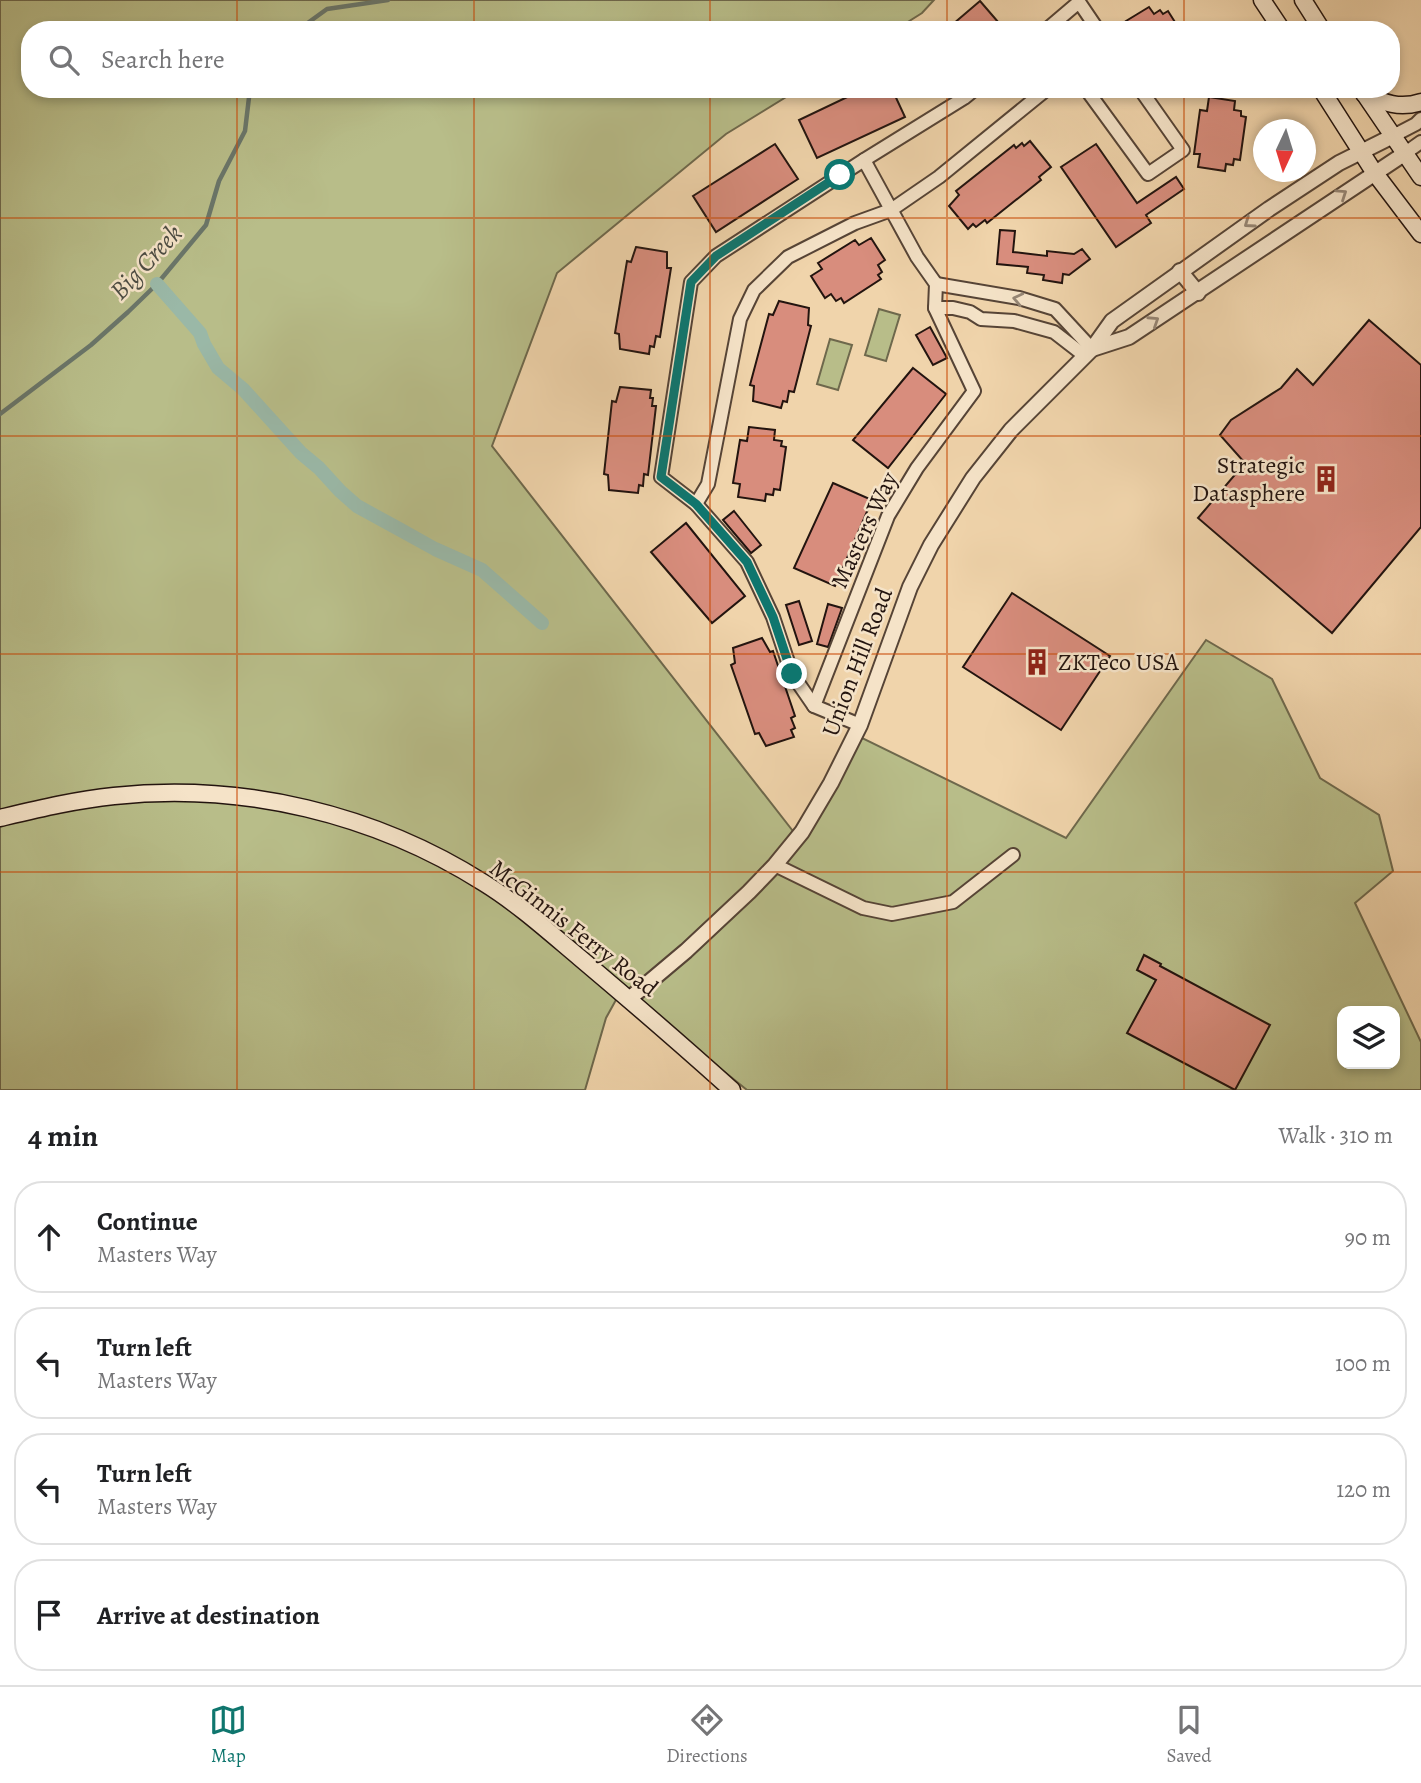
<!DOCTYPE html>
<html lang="en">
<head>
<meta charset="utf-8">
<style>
	body { margin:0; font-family:Alegreya,serif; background:#f2f2f2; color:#202124 }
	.controls { position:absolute; right:21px; bottom:21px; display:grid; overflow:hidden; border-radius:14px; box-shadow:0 4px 10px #0003 }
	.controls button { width:63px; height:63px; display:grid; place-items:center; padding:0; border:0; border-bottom:2px solid #e0e0e0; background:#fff; color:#202124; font:35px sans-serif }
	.compass { position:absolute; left:1253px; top:119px; width:63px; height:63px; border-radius:50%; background:#fff; box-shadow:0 4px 10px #0003; rotate:184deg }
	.stop { position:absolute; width:21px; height:21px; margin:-16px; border:5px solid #0f766e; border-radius:50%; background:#fff }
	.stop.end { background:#0f766e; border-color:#fff; box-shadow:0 2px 7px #0008 }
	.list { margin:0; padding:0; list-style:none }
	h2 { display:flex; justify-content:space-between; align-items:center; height:91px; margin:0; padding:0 28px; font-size:30px }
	h2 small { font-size:23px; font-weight:400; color:#757577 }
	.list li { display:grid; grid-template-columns:46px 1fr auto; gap:21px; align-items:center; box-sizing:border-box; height:112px; margin:0 14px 14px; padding:0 14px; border:2px solid #e0e0e0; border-radius:28px }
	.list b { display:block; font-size:26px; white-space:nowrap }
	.list p { margin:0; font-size:23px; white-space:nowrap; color:#757577 }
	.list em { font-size:23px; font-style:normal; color:#757577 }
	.icon { flex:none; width:38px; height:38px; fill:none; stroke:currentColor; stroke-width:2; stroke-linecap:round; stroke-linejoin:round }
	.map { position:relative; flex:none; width:1421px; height:1090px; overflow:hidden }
	.search { position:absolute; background:#fff; box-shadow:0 4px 10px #0003; left:21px; right:21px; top:21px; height:77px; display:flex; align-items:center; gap:18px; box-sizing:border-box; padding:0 24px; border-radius:28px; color:#757577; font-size:26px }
	.sheet { height:595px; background:#fff }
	nav { display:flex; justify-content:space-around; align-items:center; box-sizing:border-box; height:98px; border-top:2px solid #e0e0e0; background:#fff; font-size:19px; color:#757577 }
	nav a { display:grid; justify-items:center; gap:4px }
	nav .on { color:#0f766e }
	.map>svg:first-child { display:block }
	.green { fill:#b8bd89; stroke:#6e684c; stroke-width:2; fill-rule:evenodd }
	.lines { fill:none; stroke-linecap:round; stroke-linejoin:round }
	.stream { stroke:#6a766a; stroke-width:4.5 }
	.canal { stroke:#9ab8a7; stroke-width:14 }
	.building { fill:#d88d7d; stroke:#23140f; stroke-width:2 }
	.minor-casing { stroke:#564436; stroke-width:16 }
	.tertiary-casing { stroke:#564436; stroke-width:18 }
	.secondary-casing { stroke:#23140f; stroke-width:19 }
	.minor { stroke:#f5e3c8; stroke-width:12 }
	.tertiary { stroke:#f5e3c8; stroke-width:14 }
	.secondary { stroke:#f5e3c8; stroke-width:16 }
	.oneway { stroke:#968675 }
	.route { stroke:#0f766e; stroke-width:9 }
	.grid { fill:none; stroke:#ca4f0c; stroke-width:2; stroke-opacity:0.55 }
	.labels { text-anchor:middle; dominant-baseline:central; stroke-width:5; stroke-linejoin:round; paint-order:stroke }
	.poi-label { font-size:24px; fill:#23140f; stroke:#f5e3c8; text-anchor:end }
	.street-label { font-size:24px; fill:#23140f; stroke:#f5e3c8 }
	.water-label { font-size:26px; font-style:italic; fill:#4d4d44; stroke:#f5e3c8 }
</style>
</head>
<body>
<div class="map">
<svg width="1421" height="1090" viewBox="0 0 1421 1090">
	<rect width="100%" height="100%" fill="#f0d4ab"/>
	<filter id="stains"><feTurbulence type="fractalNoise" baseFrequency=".00286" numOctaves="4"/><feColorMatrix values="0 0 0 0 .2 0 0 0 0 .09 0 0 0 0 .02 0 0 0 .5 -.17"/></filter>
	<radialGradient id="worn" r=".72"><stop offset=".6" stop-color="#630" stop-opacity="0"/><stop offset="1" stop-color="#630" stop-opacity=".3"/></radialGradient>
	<!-- green -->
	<g class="green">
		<path d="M 0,0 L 934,0 L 922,13 L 895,30 L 30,30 L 30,89 L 799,89 L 726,134 L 557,273 L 492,446 L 796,835 L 852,733 L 1066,838 L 1206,640 L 1272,679 L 1320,778 L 1379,815 L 1393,871 L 1355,903 L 1421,1042 L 1421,1090 L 747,1090 L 622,989 L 606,1018 L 585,1090 L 0,1090 ZM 1342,1011 L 1395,1011 L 1395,1064 L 1342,1064 Z"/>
		<polygon points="879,309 900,315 886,361 865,355"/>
		<polygon points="830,339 852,345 838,390 817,384"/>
	</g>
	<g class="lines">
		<!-- stream -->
		<g class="stream">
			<polyline points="298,30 327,9 388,0"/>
			<polyline points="0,414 91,345 128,312 157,284 206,225 219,181 245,131 250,89"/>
		</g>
		<!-- canal -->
		<polyline class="canal" points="157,284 200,333 204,344 218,368 243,389 301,453 319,468 340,491 357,506 399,529 435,549 482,570 542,623"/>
	</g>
	<!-- building -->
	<g class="building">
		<polygon points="980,1 1005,30 946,30"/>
		<polygon points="1149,7 1154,14 1160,10 1163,14 1168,11 1180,30 1132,30 1126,21"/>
		<polygon points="864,89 892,89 905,117 817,158 799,120"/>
		<polygon points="1209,97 1235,101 1234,110 1241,111 1241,116 1246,117 1240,160 1234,159 1233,165 1226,164 1225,171 1198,167 1200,154 1194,154 1200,110 1207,111"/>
		<polygon points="1030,141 1051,167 1039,177 1041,180 987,223 985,220 976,227 973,224 968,229 949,206 959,195 956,191 1014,145 1016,148 1022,143 1024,146"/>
		<polygon points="775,144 798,179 716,232 693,196"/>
		<polygon points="1096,144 1137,203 1176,177 1184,189 1146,215 1151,223 1116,247 1061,167"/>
		<polygon points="1000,230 1015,231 1013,252 1047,256 1047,251 1074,254 1082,249 1090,259 1069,275 1063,274 1062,283 1043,280 1044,275 1027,273 1028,267 997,264"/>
		<polygon points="871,238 885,260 878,265 882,272 878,275 881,279 844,303 841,298 836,301 831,294 825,298 811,276 822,269 818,263 855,240 859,245"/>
		<polygon points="636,247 667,252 667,268 671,268 660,337 656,336 654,347 650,346 649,354 620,349 619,334 615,333 627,261 631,262"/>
		<polygon points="779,301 809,308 808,325 811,326 794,392 789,391 787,402 783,401 781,408 753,401 754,386 750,385 769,314 773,315"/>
		<polygon points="1369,320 1421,365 1421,527 1332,633 1198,518 1245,463 1220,435 1231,420 1281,388 1297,369 1313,385"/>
		<polygon points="930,327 947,358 933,365 916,335"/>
		<polygon points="913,368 946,394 888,468 853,440"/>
		<polygon points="620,387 651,390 650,398 653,398 652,406 656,406 648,475 644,474 643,486 639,485 638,493 609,490 608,475 604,474 612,401 616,402"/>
		<polygon points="749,427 775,430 774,440 782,441 781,446 786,447 780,490 774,489 773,495 766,494 765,501 738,497 740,484 733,483 740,440 747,441"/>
		<polygon points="833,483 872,500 835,586 794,568"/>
		<polygon points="734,511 761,545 751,553 723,520"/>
		<polygon points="686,523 745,596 712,623 651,552"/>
		<polygon points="1012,593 1110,656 1061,730 963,667"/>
		<polygon points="799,601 812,641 799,645 786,605"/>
		<polygon points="828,604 842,608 828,647 817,644"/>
		<polygon points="762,638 770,652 773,651 795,716 791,718 795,728 791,730 794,737 766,746 759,733 755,734 731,665 735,663 733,648"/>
		<polygon points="1144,955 1161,964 1160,966 1270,1025 1235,1090 1127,1033 1156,980 1137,970"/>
	</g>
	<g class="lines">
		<defs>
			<g id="minor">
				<polyline points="1046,30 1079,2 1098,30"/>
				<polyline points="1086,89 1148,174 1183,150 1140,89"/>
				<polyline points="1391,137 1416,124 1421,119"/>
				<polyline points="1404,154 1421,142"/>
				<polyline points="936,284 1019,298 1055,309 1092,349"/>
				<polyline points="935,308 953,308 970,312 981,319 1014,321 1054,332 1085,356"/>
				<polyline points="696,504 708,484 740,319 754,290 788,257 855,223 891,210 939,177 1047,89"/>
				<polyline points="814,706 888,516 917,468 974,391 935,308 936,284 917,257 864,160"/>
				<polyline points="860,725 814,706 792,674 773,617 747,562 696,504 661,477 691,282 716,256 864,160 964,98 975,89"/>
				<polyline points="775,865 863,908 892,914 953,902 1013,855"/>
			</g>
			<g id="tertiary">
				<polyline points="1180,271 1198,293"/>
				<polyline points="1092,349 1129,337 1404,154"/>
				<polyline points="629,999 686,951 749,892 775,865 802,832 831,783 860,725 910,587 931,545 973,478 1011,430 1092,349 1112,321 1269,209 1339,163 1391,137"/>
			</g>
			<g id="secondary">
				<polyline points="1262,0 1282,30"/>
				<polyline points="1303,0 1322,30"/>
				<polyline points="1321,89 1374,172 1421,234"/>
				<polyline points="1361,89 1421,177"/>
				<path d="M 1364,94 C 1384,103 1400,109 1421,102"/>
				<path d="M 0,818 C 38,809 75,800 114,796 C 243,782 375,814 484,883 C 518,904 549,932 580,958 C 631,1001 682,1045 732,1090"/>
			</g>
		</defs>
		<!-- minor casing -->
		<use href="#minor" class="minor-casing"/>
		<!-- tertiary casing -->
		<use href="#tertiary" class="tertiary-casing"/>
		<!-- secondary casing -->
		<use href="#secondary" class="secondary-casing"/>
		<!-- minor -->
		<use href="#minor" class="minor"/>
		<!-- tertiary -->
		<use href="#tertiary" class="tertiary"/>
		<!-- secondary -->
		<use href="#secondary" class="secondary"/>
	</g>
	<!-- one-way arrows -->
	<defs><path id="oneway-chevron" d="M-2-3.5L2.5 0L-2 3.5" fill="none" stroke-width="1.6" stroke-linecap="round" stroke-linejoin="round" transform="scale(1.75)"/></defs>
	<g class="oneway">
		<use href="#oneway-chevron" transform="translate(1342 194) rotate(-34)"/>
		<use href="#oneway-chevron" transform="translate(1249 223) rotate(145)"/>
		<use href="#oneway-chevron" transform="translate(1018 299) rotate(-168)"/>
		<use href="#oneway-chevron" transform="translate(1154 321) rotate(-33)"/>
	</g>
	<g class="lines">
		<!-- route -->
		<polyline class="route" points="792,674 773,617 747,562 696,504 661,477 691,282 716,256 840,175"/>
	</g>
	<!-- grid -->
	<path class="grid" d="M 237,0 L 237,30M 474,0 L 474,30M 710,0 L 710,30M 947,0 L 947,30M 1184,0 L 1184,30M 237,89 L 237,1090M 474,89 L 474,1090M 710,89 L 710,1090M 947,89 L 947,1090M 1184,89 L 1184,1090M 0,218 L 1421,218M 0,436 L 1421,436M 0,654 L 1421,654M 0,872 L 1421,872"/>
	<!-- icons -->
	<defs>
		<symbol id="building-bare" viewBox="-9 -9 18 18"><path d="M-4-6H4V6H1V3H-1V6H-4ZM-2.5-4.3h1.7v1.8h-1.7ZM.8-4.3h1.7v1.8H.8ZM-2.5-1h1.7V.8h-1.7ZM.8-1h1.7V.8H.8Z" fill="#8f2418" stroke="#f5e3c8" stroke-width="2.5" paint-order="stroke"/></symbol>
	</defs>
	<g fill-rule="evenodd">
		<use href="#building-bare" x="1307" y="460" width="38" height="38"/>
		<use href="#building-bare" x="1018" y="643" width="38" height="38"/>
	</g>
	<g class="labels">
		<!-- poi labels -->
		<g class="poi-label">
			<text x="1305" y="465">Strategic<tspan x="1305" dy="28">Datasphere</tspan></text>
			<text x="1058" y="662" text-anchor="start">ZKTeco USA</text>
		</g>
		<!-- street labels -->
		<g class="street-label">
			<text transform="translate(864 530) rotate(-65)">Masters Way</text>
			<text transform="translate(857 662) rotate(-69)">Union Hill Road</text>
			<text transform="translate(574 928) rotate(38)">McGinnis Ferry Road</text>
		</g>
		<!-- water labels -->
		<g class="water-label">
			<text transform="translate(146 262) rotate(-47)">Big Creek</text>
		</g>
	</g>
	<rect width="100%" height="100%" filter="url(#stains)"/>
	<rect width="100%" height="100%" fill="url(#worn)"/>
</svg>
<div class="controls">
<button><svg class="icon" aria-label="layers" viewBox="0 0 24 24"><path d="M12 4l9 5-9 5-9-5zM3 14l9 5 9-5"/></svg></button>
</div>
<svg class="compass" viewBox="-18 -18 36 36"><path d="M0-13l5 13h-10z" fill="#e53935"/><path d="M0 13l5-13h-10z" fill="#757577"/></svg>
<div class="stop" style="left:840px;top:175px"></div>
<div class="stop end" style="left:792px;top:674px"></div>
<div class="search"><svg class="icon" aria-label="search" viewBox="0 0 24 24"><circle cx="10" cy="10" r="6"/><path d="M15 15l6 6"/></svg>Search here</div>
</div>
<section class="sheet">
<h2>4 min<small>Walk · 310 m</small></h2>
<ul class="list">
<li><svg class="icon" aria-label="ahead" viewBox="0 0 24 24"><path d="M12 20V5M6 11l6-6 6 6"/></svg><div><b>Continue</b><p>Masters Way</p></div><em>90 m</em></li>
<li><svg class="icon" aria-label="left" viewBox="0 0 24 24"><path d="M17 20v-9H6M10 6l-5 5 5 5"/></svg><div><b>Turn left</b><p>Masters Way</p></div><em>100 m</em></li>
<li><svg class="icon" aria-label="left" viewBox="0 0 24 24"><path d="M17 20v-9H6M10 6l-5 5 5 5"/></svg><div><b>Turn left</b><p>Masters Way</p></div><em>120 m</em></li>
<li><svg class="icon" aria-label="arrive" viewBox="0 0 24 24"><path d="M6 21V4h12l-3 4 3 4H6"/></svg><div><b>Arrive at destination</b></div></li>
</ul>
</section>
<nav>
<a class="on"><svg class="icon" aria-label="map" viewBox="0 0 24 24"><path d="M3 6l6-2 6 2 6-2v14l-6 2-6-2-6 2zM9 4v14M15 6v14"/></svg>Map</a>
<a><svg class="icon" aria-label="directions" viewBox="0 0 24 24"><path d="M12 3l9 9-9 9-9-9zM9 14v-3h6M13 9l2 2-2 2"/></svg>Directions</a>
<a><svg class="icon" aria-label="saved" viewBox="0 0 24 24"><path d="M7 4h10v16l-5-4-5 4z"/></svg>Saved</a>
</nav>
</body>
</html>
